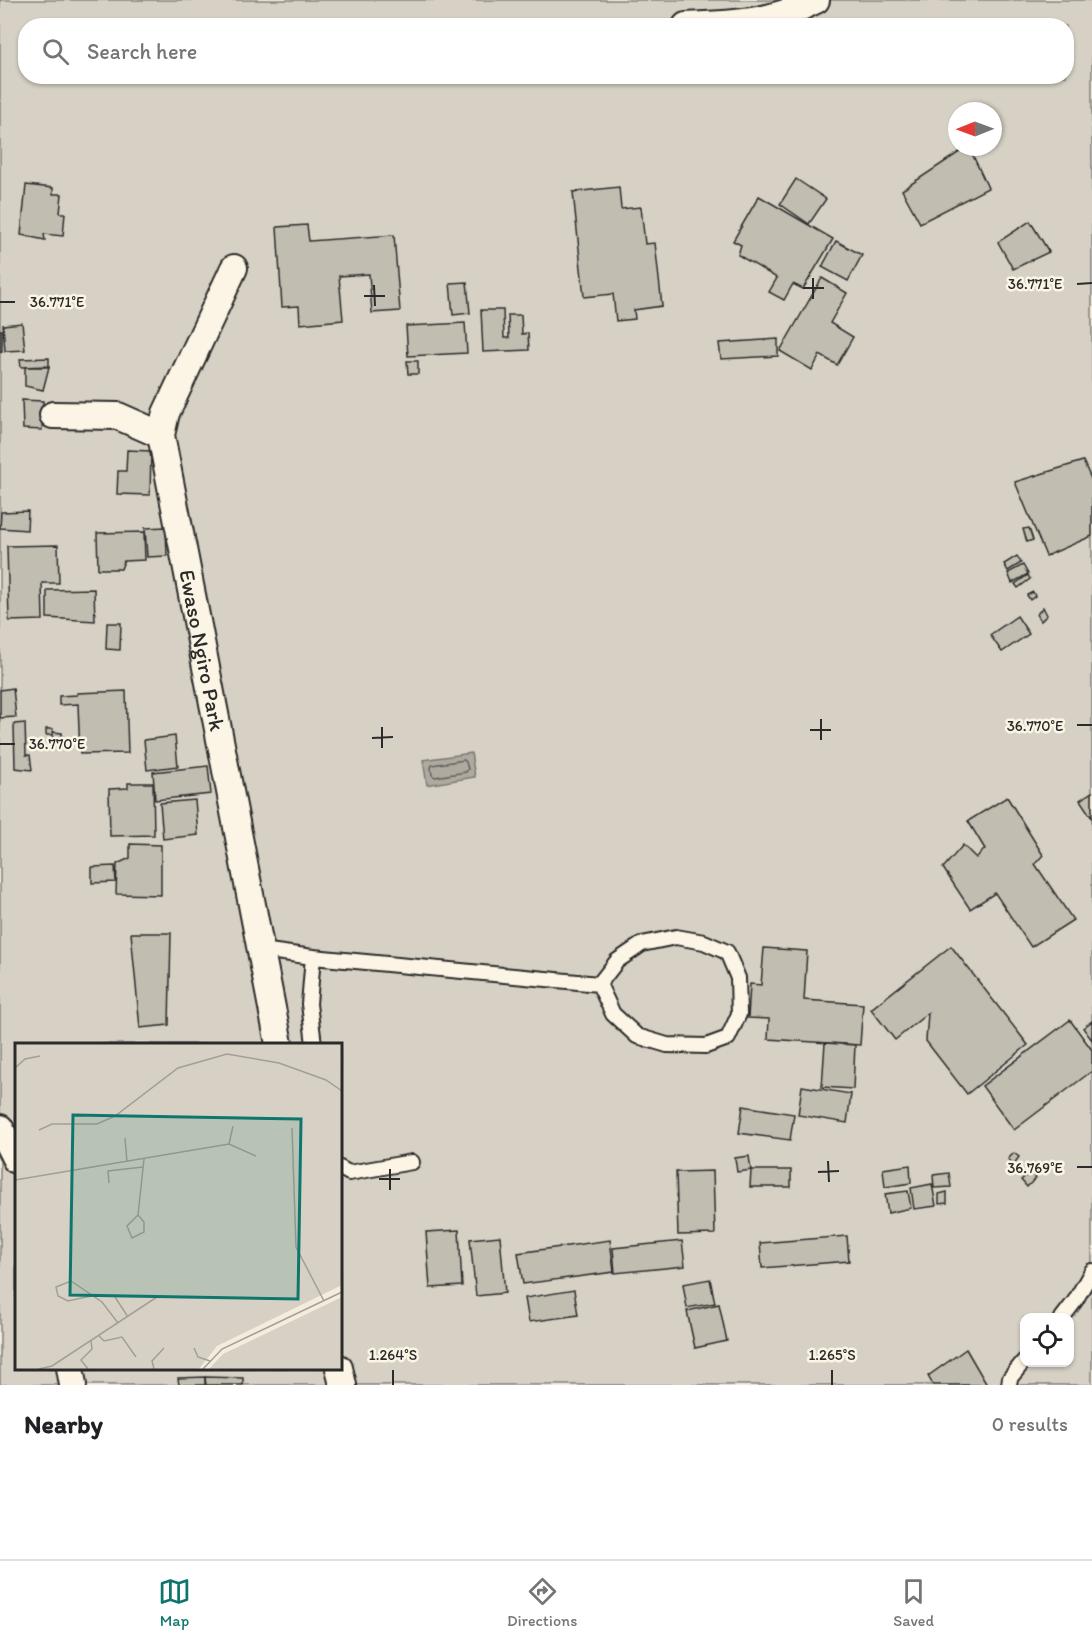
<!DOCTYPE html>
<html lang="en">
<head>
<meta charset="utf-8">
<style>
	body { margin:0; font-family:Itim,sans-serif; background:#f6f6f6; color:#202124 }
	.controls { position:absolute; right:18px; bottom:18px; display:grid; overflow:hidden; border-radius:12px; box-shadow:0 2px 4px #0004 }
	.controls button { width:54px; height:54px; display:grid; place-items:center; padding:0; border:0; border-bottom:2px solid #e0e0e0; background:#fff; color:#202124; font:30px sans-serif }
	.compass { position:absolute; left:948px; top:102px; width:54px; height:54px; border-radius:50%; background:#fff; box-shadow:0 2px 4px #0004; rotate:269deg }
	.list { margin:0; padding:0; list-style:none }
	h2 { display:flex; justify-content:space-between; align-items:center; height:78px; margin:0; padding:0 24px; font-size:26px }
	h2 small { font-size:20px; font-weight:400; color:#757577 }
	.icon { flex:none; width:33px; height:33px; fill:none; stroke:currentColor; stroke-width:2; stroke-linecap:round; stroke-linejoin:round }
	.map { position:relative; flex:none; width:1092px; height:1385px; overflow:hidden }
	.search { position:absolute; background:#fff; box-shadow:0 2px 4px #0004; left:18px; right:18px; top:18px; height:66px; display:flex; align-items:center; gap:15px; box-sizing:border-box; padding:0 21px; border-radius:24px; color:#757577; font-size:22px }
	.sheet { height:174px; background:#fff }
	nav { display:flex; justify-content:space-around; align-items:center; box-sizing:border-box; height:84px; border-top:2px solid #e0e0e0; background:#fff; font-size:16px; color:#757577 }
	nav a { display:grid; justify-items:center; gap:3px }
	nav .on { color:#0f766e }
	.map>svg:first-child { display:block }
	.green { fill:#d6d1c4; stroke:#807e78; stroke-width:1.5; fill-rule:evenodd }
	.water { fill:#afaaa0; stroke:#7a7771; stroke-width:1.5 }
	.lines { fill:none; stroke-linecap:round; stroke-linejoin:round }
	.shore { stroke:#605e5a; stroke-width:1.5 }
	.building { fill:#c2bdb1; stroke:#2b2b2b; stroke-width:1.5 }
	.service-casing { stroke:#2b2b2b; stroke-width:18 }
	.minor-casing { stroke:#2b2b2b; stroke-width:30 }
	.service { stroke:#fcf5e5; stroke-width:14 }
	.minor { stroke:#fcf5e5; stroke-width:26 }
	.ticks { fill:none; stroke:#2b2b2b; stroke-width:2 }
	.labels { text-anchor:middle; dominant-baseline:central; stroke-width:5; stroke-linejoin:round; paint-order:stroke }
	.street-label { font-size:22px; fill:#2b2b2b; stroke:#fcf5e5 }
	.inset-road { fill:none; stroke:#a49f96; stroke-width:1.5 }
	.view { fill:#0f766e; fill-opacity:0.15; stroke:#0f766e; stroke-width:3 }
	.inset-edge { fill:none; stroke:#2b2b2b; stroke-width:3 }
	.ticks-label { font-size:15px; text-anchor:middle; fill:#2b2b2b; stroke:#fcf5e5; stroke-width:5; stroke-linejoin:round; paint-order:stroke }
</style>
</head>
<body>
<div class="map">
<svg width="1092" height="1385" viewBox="0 0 1092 1385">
	<rect width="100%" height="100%" fill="#f4edde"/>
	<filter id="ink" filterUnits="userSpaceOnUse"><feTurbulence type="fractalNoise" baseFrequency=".0167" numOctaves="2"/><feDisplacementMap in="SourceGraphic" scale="12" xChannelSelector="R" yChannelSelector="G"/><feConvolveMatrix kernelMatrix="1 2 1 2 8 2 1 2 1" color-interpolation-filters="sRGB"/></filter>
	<g filter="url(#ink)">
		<!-- green -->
		<path class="green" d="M 0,0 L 1092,0 L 1092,1385 L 0,1385 ZM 26,26 L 1066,26 L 1066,76 L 26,76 ZM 957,111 L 993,111 L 993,147 L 957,147 ZM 16,1044 L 340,1044 L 340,1368 L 16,1368 ZM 1024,1318 L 1070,1318 L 1070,1362 L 1024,1362 Z"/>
		<!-- water -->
		<polygon class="water" points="471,753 475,777 427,785 423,760"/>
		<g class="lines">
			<!-- shore -->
			<polygon class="shore" points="464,760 466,762 468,769 466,772 435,777 432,775 431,768 432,765"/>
		</g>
		<!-- building -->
		<g class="building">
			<polygon points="967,147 969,147 988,188 920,223 902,190"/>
			<polygon points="796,179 826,199 809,224 780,204"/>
			<polygon points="26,185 53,188 53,194 62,194 60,213 65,213 63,236 44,234 45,240 21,235"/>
			<polygon points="619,187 621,209 641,207 645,244 655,243 662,306 634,310 635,319 616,321 613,294 584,297 573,192"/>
			<polygon points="759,196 833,239 803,289 793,284 784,300 769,292 777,278 738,255 741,245 733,241"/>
			<polygon points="1030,221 1049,252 1013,269 998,242"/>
			<polygon points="307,225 309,241 394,235 400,311 372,313 369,274 339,276 343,320 300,324 299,306 282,307 277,227"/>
			<polygon points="836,241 862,255 848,281 822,267"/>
			<polygon points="822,278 847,293 830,323 853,337 837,365 820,355 812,370 780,351"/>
			<polygon points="467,282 470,313 453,315 450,283"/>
			<polygon points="481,310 503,310 504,338 509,338 508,315 521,315 522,334 528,333 529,350 483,352"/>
			<polygon points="22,323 25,350 5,351 3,325"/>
			<polygon points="465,323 467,353 408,356 406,326"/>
			<polygon points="0,330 2,330 2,351 0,352"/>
			<polygon points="778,339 778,356 721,359 719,343"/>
			<polygon points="49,358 49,366 21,367 20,359"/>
			<polygon points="407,361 418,361 418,374 408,374"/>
			<polygon points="25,367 49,367 43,390 25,386"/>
			<polygon points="22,400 43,401 42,430 23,429"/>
			<polygon points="127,450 151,451 150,495 117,494 118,471 126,471"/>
			<polygon points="1083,461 1092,481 1092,536 1046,556 1015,482"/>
			<polygon points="28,511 27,530 0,528 1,512"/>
			<polygon points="166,527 167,556 147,557 145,528"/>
			<polygon points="1029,528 1033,540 1027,542 1023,529"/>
			<polygon points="144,532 145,560 124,561 121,569 98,569 97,533"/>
			<polygon points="58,545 59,583 42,583 43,620 9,621 7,546"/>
			<polygon points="1017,556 1021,563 1008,571 1004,564"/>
			<polygon points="1023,565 1028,574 1012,583 1008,573"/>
			<polygon points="1028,575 1030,579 1018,588 1015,584"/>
			<polygon points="94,589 95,621 47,618 47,590"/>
			<polygon points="1033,592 1035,596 1030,600 1027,595"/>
			<polygon points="1043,607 1047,615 1041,621 1037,614"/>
			<polygon points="1017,616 1029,634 1002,652 990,635"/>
			<polygon points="107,623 121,623 120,650 106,649"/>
			<polygon points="13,688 16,717 0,718 0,690"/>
			<polygon points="126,691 128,753 80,754 78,704 59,705 59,696 77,695 77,693"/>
			<polygon points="25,723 26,755 30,755 32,770 15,768 14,724"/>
			<polygon points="46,729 53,729 52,735 46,735"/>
			<polygon points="53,732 62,733 61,743 53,742"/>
			<polygon points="175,736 178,766 147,770 144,740"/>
			<polygon points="208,766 211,794 155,800 153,772"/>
			<polygon points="128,783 153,783 154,835 110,836 109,789 128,788"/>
			<polygon points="1092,792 1092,818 1080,800"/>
			<polygon points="1007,797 1043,855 1035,864 1073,920 1031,947 995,893 970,909 943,868 963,845 976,858 985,849 968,821"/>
			<polygon points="195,800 198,835 163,839 160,803"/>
			<polygon points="130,844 161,845 161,895 116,894 117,864 130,858"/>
			<polygon points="115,866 116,882 92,883 92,867"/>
			<polygon points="131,933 171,933 169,1025 140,1028"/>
			<polygon points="951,946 1028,1045 967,1094 926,1041 928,1013 895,1040 871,1009"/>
			<polygon points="764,948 807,951 804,1000 863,1004 860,1045 768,1039 769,1019 748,1018 750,984 761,985"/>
			<polygon points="1070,1020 1092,1050 1092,1071 1014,1130 982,1086"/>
			<polygon points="1092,1021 1092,1040 1083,1028"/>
			<polygon points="825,1043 855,1045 853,1089 822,1087"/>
			<polygon points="802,1086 851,1094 847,1123 798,1115"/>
			<polygon points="743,1106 794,1114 790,1140 739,1133"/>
			<polygon points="1014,1153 1019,1157 1014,1164 1008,1159"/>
			<polygon points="749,1156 751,1170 737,1172 735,1158"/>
			<polygon points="910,1165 911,1183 885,1187 883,1169"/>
			<polygon points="751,1170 791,1170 791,1187 750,1187"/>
			<polygon points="713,1171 715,1234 678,1235 676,1172"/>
			<polygon points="1031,1171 1036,1178 1027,1187 1021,1180"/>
			<polygon points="949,1173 951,1187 934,1188 933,1175"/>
			<polygon points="932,1184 936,1206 914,1209 911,1188"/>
			<polygon points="908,1191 911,1208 888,1213 885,1194"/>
			<polygon points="947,1192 947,1203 939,1204 939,1194"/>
			<polygon points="459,1230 462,1286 430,1288 426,1232"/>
			<polygon points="500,1236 505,1293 476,1296 470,1239"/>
			<polygon points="847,1236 849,1261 762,1268 760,1243"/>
			<polygon points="610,1240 614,1272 523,1284 518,1253"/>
			<polygon points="682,1241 685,1266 615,1273 613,1248"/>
			<polygon points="710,1279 715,1303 687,1308 683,1284"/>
			<polygon points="574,1290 578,1315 529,1322 525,1298"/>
			<polygon points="719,1304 727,1341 695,1348 687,1311"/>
			<polygon points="966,1349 987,1385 933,1385 928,1376"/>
			<polygon points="205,1377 205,1385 179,1385 178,1378"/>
			<polygon points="205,1377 243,1378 243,1385 206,1385"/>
		</g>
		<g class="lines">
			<defs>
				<g id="service">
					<polyline points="261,950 313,957 599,984 613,1014 637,1036 667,1045 706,1046 728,1038 739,1014 738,978 727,952 704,942 676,937 642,944 617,961 599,984"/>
					<polyline points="313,957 309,1004 314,1044"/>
					<polyline points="340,1168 349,1173 412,1162"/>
					<polyline points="1062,1318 1075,1301 1092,1271"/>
					<polyline points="1009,1385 1010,1378 1024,1361"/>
				</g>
				<g id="minor">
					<path d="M 686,26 C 734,24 772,23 816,0"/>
					<path id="s1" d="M 234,268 L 166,413 L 161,435 L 279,1044"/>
					<polyline points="53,415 118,416 161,435"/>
					<polyline points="0,1128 16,1160"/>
					<polyline points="70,1368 73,1385"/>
					<polyline points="339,1368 343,1385"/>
				</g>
			</defs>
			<!-- service casing -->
			<use href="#service" class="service-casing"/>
			<!-- minor casing -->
			<use href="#minor" class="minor-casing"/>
			<!-- service -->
			<use href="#service" class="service"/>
			<!-- minor -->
			<use href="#minor" class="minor"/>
		</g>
	</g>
	<!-- ticks -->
	<path class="ticks" d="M 813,278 L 813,299M 1077,284 L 1092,283M 374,285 L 375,306M 803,288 L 824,288M 364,296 L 385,296M 0,302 L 15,302M 821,719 L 821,740M 1077,725 L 1092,725M 382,727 L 382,748M 810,730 L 831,730M 372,738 L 393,737M 0,744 L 15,744M 828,1161 L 829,1182M 1077,1167 L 1092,1167M 390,1169 L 390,1190M 818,1172 L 839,1171M 379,1179 L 400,1179M 393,1370 L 393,1385M 832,1370 L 832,1385"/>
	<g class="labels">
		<!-- street labels -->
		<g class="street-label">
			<text stroke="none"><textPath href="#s1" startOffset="402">Ewaso Ngiro Park</textPath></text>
		</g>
	</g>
	<!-- overview -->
	<g transform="translate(15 1043)">
		<rect width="327" height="327" fill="#f4edde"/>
		<path d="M 0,1 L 327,1 L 327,242 L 202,303 L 184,326 L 0,326 ZM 327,254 L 327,326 L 194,326 L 208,311 Z" fill="#d6d1c4"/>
		<path class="inset-road" d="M 0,25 L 10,16 L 25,13M 277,85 L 281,204 L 309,258M 24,87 L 37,81 L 82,81 L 100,73 L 163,25 L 212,11 L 264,20 L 311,37 L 327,48M 110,95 L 112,119M 214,101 L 218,83M 0,137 L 214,101 L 241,113M 94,140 L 93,128 L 128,124M 123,172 L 129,179 L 129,189 L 117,195 L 112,183 L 123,172 L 129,116M 76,253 L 53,258 L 43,253 L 41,244 L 56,238 L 87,259 L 103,280M 100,254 L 113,274M 84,293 L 89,298 L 107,294 L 121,314M 179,305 L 183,314 L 195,318M 24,326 L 37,323 L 142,254M 73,326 L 66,317 L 77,306 L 76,298M 139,326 L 137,318 L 149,305M 188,326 L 207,306 L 327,249"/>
		<path class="view" d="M 58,72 L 286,76 L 283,256 L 55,252 Z"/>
		<rect width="327" height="327" class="inset-edge"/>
	</g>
	<g class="ticks-label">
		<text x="1035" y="289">36.771°E</text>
		<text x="57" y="307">36.771°E</text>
		<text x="1035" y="731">36.770°E</text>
		<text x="57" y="749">36.770°E</text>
		<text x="1035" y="1173">36.769°E</text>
		<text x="393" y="1360">1.264°S</text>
		<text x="832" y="1360">1.265°S</text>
	</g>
</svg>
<div class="controls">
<button><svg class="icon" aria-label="locate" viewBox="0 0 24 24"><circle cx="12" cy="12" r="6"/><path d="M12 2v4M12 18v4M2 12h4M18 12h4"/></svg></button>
</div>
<svg class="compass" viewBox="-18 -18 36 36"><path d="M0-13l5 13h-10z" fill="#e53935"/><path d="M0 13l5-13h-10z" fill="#757577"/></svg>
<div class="search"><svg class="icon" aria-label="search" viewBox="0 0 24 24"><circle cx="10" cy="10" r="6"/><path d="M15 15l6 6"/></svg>Search here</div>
</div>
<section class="sheet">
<h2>Nearby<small>0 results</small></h2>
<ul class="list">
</ul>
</section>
<nav>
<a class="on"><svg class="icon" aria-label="map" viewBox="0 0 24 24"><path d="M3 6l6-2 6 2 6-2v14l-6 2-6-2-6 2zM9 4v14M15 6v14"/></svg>Map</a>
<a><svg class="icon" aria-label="directions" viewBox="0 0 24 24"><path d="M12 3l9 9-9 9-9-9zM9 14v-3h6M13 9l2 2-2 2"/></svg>Directions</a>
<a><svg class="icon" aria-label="saved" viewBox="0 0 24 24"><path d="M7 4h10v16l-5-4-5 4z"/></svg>Saved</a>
</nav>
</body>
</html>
